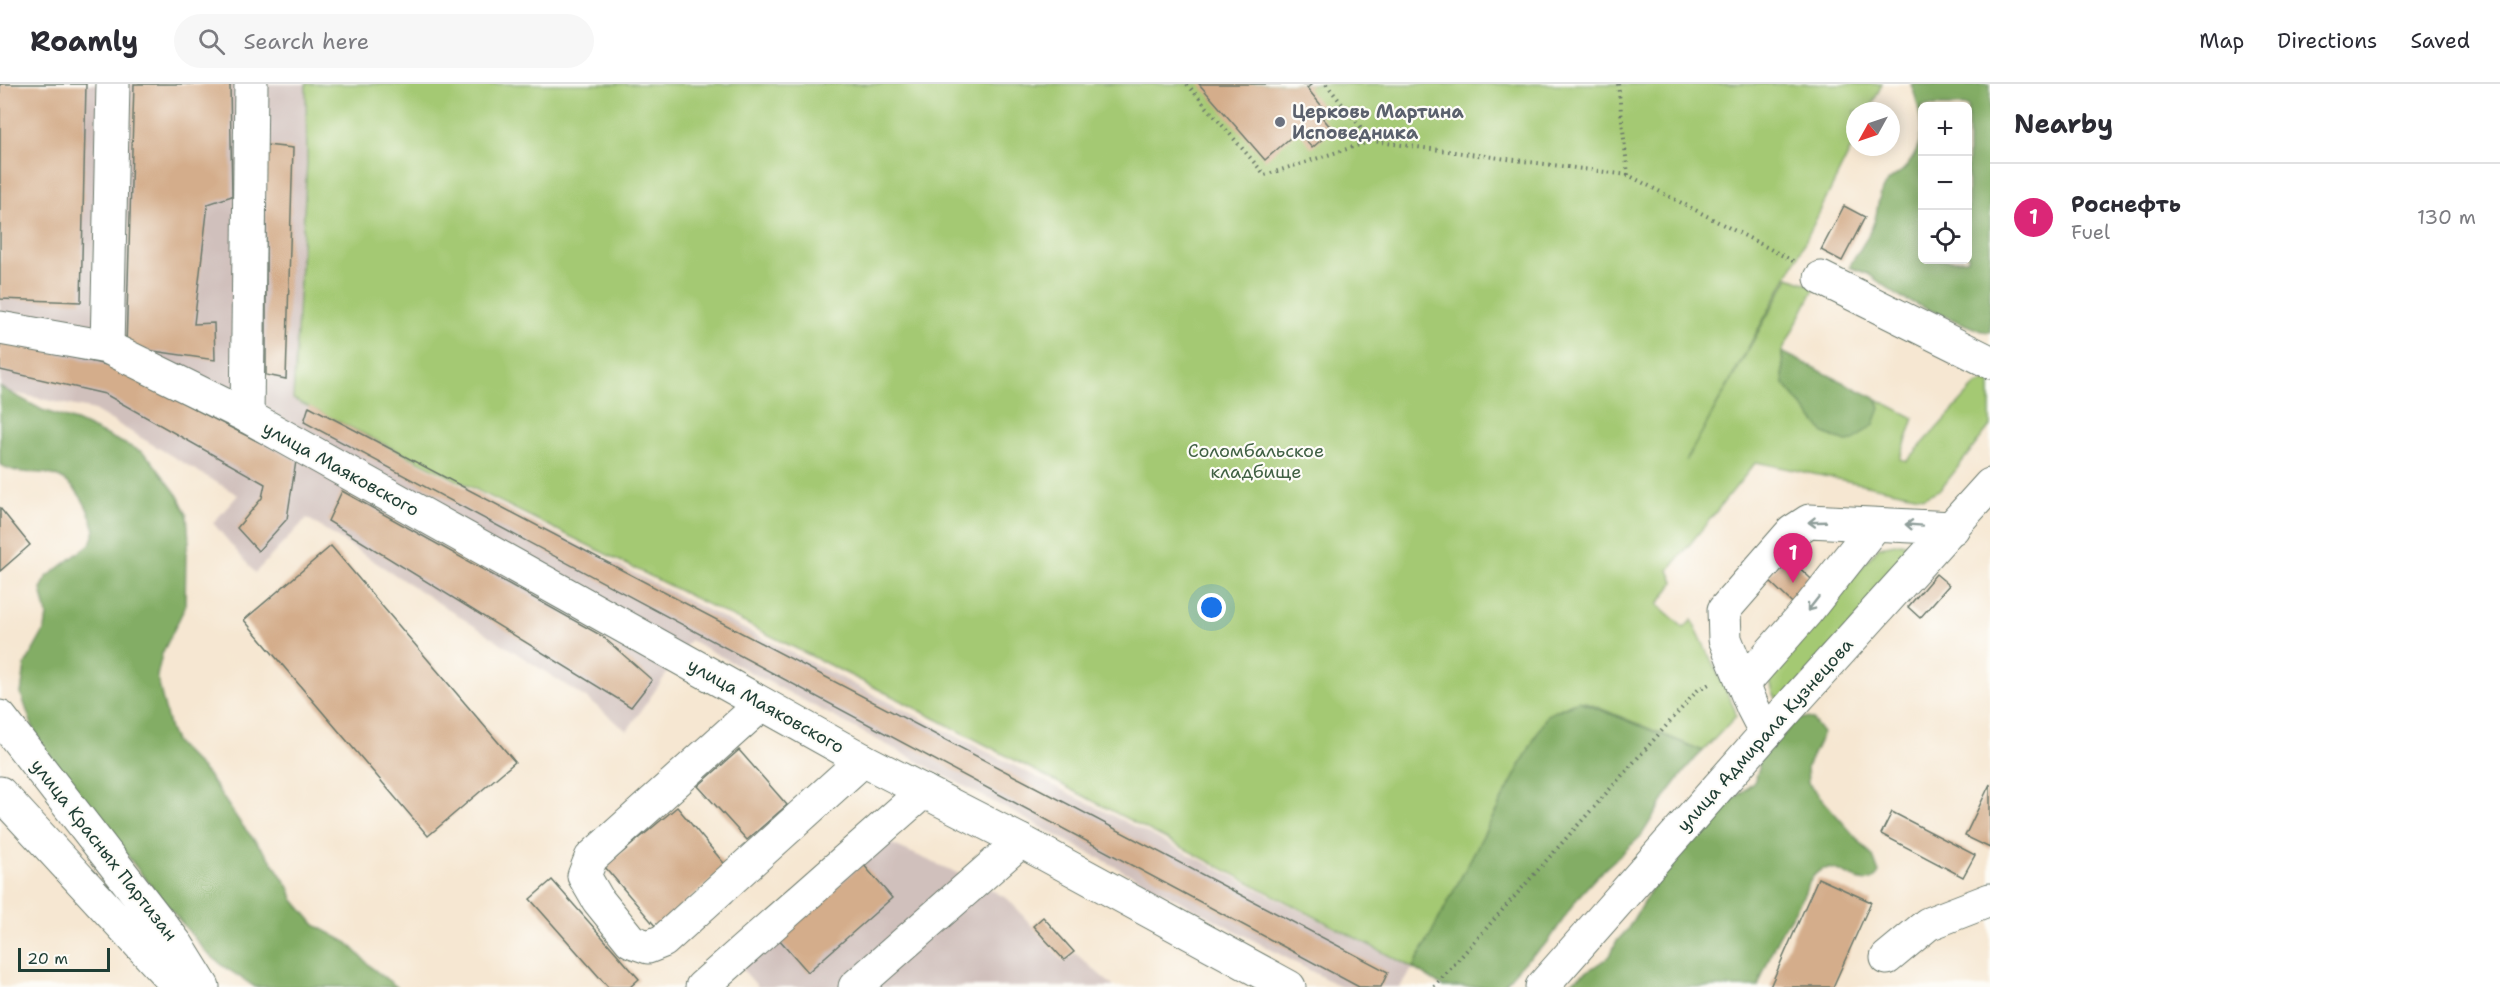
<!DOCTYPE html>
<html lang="en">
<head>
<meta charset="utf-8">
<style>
	body { margin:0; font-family:"Shantell Sans",sans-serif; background:#f7f7f7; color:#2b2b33 }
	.controls { position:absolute; right:18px; top:18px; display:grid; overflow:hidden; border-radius:9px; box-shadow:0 3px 15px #0003 }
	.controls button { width:54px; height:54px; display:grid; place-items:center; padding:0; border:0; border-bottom:2px solid #e1e1e2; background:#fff; color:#2b2b33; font:30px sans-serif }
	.compass { position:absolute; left:1846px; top:18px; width:54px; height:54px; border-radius:50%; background:#fff; box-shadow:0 3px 15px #0003; rotate:230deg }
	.scale { position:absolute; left:18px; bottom:15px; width:92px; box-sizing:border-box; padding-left:6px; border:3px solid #1f3d34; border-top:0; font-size:16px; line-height:21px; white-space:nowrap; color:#1f3d34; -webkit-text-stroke:4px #fdfcf7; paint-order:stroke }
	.you { position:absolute; left:1212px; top:524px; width:21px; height:21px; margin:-15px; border:4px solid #fff; border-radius:50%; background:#1a73e8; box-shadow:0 0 0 9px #1a73e833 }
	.badge { display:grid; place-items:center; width:39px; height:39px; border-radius:50%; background:#db2777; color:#fff; font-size:20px; font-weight:700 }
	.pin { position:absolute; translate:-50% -50px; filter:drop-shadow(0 2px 3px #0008) }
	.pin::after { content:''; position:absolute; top:32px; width:21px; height:18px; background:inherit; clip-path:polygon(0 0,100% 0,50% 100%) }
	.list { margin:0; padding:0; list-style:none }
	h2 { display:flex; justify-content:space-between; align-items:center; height:78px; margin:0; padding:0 24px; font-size:26px }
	h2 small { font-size:20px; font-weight:400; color:#7c7c81 }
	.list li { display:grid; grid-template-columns:39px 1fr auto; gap:18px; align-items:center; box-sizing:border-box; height:108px; padding:0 24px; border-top:2px solid #e1e1e2 }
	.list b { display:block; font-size:22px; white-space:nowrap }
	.list p { margin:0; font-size:20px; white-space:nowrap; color:#7c7c81 }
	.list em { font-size:20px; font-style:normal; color:#7c7c81 }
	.icon { flex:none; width:33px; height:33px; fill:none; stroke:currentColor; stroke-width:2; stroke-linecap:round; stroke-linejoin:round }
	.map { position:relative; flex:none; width:1990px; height:903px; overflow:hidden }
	header { display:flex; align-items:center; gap:36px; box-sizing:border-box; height:84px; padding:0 30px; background:#fff; border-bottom:2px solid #e1e1e2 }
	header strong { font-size:28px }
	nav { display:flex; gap:33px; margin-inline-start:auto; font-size:21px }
	.search { width:420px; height:54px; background:#f7f7f7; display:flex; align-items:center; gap:15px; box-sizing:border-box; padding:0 21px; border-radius:33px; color:#7c7c81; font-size:22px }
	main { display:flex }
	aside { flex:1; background:#fff }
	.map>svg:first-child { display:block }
	.industrial { fill:#d0c0bc }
	.green { fill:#a4c973; stroke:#628354; stroke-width:1.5 }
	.forest { fill:#83ad65; stroke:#51754c; stroke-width:1.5; fill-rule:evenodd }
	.building { fill:#d4ad8b }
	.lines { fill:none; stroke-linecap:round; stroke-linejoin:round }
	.minor-casing { stroke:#6a786b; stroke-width:35 }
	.major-casing { stroke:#6a786b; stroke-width:35 }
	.path { stroke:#6a786b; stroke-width:4; stroke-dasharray:1.5 4.5; stroke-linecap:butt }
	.minor { stroke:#fff; stroke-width:33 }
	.major { stroke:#fff; stroke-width:33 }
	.oneway { stroke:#8f9e9a }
	.worship-dot { fill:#6b7280; stroke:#fdfcf7; stroke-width:2 }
	.labels { text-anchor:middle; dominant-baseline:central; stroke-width:4.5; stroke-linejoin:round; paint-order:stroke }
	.worship-label { font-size:18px; font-weight:bold; fill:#5b616d; stroke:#fdfcf7; text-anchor:start }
	.park-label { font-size:18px; fill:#406044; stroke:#fdfcf7 }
	.street-label { font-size:18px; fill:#1f3d34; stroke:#fdfcf7 }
</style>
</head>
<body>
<header>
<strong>Roamly</strong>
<div class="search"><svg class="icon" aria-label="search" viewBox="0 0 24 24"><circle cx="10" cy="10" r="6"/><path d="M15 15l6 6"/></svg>Search here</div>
<nav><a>Map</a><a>Directions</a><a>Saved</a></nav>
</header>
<main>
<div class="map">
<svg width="1990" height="903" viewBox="0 0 1990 903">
	<rect width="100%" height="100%" fill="#fdfcf7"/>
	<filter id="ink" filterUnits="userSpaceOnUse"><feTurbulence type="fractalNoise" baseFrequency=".0167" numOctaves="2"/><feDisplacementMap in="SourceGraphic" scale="12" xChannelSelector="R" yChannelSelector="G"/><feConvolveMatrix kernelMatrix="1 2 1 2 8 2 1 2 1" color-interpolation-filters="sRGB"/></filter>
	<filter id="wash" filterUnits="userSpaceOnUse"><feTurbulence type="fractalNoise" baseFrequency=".008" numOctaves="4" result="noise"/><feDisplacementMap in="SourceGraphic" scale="24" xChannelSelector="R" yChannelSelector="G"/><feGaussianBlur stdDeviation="1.35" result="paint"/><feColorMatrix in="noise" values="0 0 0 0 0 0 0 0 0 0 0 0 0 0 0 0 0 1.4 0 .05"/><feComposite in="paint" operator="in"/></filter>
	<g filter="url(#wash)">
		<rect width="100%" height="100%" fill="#f6e7d2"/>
		<!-- industrial -->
		<g class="industrial">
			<polygon points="0,0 306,0 307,78 293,316 1413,884 1400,903 1341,903 690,556 627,647 589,616 307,434 255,489 213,439 238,411 94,326 0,306"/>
			<polygon points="883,756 975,797 1008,815 1064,878 1075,869 1114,903 758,903 737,879"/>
		</g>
		<!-- green -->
		<g class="green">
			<polygon points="306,0 1882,0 1869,27 1855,27 1855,56 1795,178 1686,377 1789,193 1815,203 1782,268 1783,293 1784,300 1824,349 1839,356 1880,324 1877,315 1914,334 1900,375 1907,377 1975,302 1990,295 1990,342 1941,405 1924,413 1756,378 1669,486 1674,498 1658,521 1684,544 1692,536 1735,626 1736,632 1703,667 1585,618 1572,619 1547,631 1413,884 894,613 293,315 307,78"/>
			<polygon points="1901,459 1921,463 1780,621 1773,609 1769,593 1879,463"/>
		</g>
		<!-- forest -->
		<g class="forest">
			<path d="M 1911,0 L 1990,0 L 1990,248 L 1981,247 L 1901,214 L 1868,190 L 1849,183 C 1858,168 1870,152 1875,135 C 1878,125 1878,113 1883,104 C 1886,97 1897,91 1903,86 C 1929,61 1922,29 1911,0 ZM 1968,22 L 1968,176 L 1922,176 L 1922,22 Z"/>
			<polygon points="1782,268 1877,315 1880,324 1874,340 1853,357 1846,358 1824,349 1784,300"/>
			<path d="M 0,303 L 42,326 L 76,337 L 142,368 L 151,376 L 178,412 L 187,431 L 189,457 L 186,469 L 185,523 L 162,570 L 157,592 L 170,646 L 176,659 L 207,690 L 241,740 L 271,776 L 290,805 L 293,815 L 315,841 L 348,859 L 372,884 L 397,903 L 255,903 L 226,884 L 206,868 L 143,792 L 50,672 L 34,647 L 21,610 L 25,581 L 45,545 L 47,531 L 41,505 L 47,493 L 90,460 L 95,446 C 87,418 73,391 41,389 C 27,388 12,389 0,380 Z"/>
			<polygon points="1579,617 1703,667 1690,680 1668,709 1641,752 1598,791 1579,812 1548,858 1523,879 1502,903 1443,903 1413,884 1547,631"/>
			<path d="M 1806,634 L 1812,635 L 1823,649 L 1807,683 L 1808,699 L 1873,773 L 1879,789 C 1866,812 1840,777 1821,786 C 1809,792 1807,806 1801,816 C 1794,829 1784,842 1777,856 C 1770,871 1764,887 1758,903 L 1564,903 L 1610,872 L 1616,858 L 1627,846 L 1656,797 L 1717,723 L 1736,713 L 1754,698 L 1759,685 L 1759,676 L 1798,635 Z"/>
		</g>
		<g id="blocks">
			<!-- building -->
			<g class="building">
				<polygon points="0,0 86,0 81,218 0,215"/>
				<polygon points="134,0 230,0 232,112 208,120 194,240 214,239 215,276 126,263"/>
				<polygon points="1199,0 1312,0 1307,4 1325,26 1320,31 1333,46 1312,64 1298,47 1265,76"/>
				<polygon points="266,61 293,64 286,295 266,291"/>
				<polygon points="1844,122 1865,133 1842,177 1821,166"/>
				<polygon points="0,257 111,282 296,377 287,435 258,467 237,444 262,414 265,400 105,310 0,286"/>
				<polygon points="309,322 1388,888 1381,903 1359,903 304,338"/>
				<polygon points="342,407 602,552 652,596 631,623 328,437"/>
				<polygon points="0,424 30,461 0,487"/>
				<polygon points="331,462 515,678 428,752 244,536"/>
				<polygon points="1787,472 1830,513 1809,535 1766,494"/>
				<polygon points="1936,490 1949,501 1920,534 1908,523"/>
				<polygon points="739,666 787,721 747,756 698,702"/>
				<polygon points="1990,700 1990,764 1965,752"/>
				<polygon points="677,723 727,783 656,843 605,783"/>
				<polygon points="1892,728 1975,771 1963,793 1881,750"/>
				<polygon points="863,780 892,814 808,888 778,854"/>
				<polygon points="1818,794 1871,818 1833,903 1770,903"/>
				<polygon points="552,796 639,895 630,903 608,903 530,815"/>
				<polygon points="1043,833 1074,868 1064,876 1033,842"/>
			</g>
		</g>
	</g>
	<g filter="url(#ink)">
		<use href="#blocks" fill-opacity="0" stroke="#6a786b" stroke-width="1.5"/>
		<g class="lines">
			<defs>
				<g id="minor">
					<polyline points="1821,194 1990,278"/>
					<polyline points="0,244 107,263 247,332 863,676 1021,757 1289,903"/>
					<polyline points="107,263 113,0"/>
					<polyline points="247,332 251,0"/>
					<polyline points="1743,600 1807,527 1875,441"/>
					<polyline points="762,620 591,774 584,792 598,816 631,857 648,863 663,857 863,676"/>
					<polyline points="0,633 177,861 203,903"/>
					<polyline points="1766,649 1753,624 1725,555 1724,526 1792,448 1809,437 1953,444"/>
					<polyline points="0,709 179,903"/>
					<polyline points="1887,874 1928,840 1990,816"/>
					<polyline points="702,903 924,707"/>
					<polyline points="855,903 1021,757"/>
				</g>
				<polyline id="major" points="1542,903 1766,649 1990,401"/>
			</defs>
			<!-- minor casing -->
			<use href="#minor" class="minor-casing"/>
			<!-- major casing -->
			<use href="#major" class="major-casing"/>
			<!-- path -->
			<g class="path">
				<polyline points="1187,0 1265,91 1372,57"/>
				<polyline points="1326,0 1372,57 1628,91 1795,178"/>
				<polyline points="1618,0 1628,91"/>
				<polyline points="1434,903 1698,606 1709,600"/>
			</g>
			<!-- minor -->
			<use href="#minor" class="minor"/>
			<!-- major -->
			<use href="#major" class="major"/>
		</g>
		<!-- one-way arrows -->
		<defs><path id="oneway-shaft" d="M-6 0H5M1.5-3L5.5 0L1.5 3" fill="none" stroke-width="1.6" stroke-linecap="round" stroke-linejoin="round" transform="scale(1.5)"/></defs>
		<g class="oneway">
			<use href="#oneway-shaft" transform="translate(1817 438) rotate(178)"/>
			<use href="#oneway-shaft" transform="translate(1914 441) rotate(-176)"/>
			<use href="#oneway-shaft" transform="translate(1813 520) rotate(128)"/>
		</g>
	</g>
	<!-- markers -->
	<circle class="worship-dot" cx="1280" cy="38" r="6"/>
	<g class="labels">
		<!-- worship labels -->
		<g class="worship-label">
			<text x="1292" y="28">Церковь Мартина<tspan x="1292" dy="21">Исповедника</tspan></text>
		</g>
		<!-- park labels -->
		<g class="park-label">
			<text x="1256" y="367">Соломбальское<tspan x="1256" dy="21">кладбище</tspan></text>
		</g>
		<!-- street labels -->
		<g class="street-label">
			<text transform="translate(341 385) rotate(29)">улица Маяковского</text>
			<text transform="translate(766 622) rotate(29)">улица Маяковского</text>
			<text transform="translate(1765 651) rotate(-48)">улица Адмирала Кузнецова</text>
			<text transform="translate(104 766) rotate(52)">улица Красных Партизан</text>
		</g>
	</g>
</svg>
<div class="controls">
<button>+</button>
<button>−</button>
<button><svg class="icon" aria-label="locate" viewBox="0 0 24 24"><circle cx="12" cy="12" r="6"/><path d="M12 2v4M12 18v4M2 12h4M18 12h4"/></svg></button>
</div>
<svg class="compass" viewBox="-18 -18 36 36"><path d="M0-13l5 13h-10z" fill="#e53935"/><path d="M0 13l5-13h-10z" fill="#7c7c81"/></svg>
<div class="scale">20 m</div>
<div class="you"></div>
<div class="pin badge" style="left:1793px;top:499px">1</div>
</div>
<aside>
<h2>Nearby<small></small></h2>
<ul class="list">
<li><span class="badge">1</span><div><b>Роснефть</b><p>Fuel</p></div><em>130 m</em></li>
</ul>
</aside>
</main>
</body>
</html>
